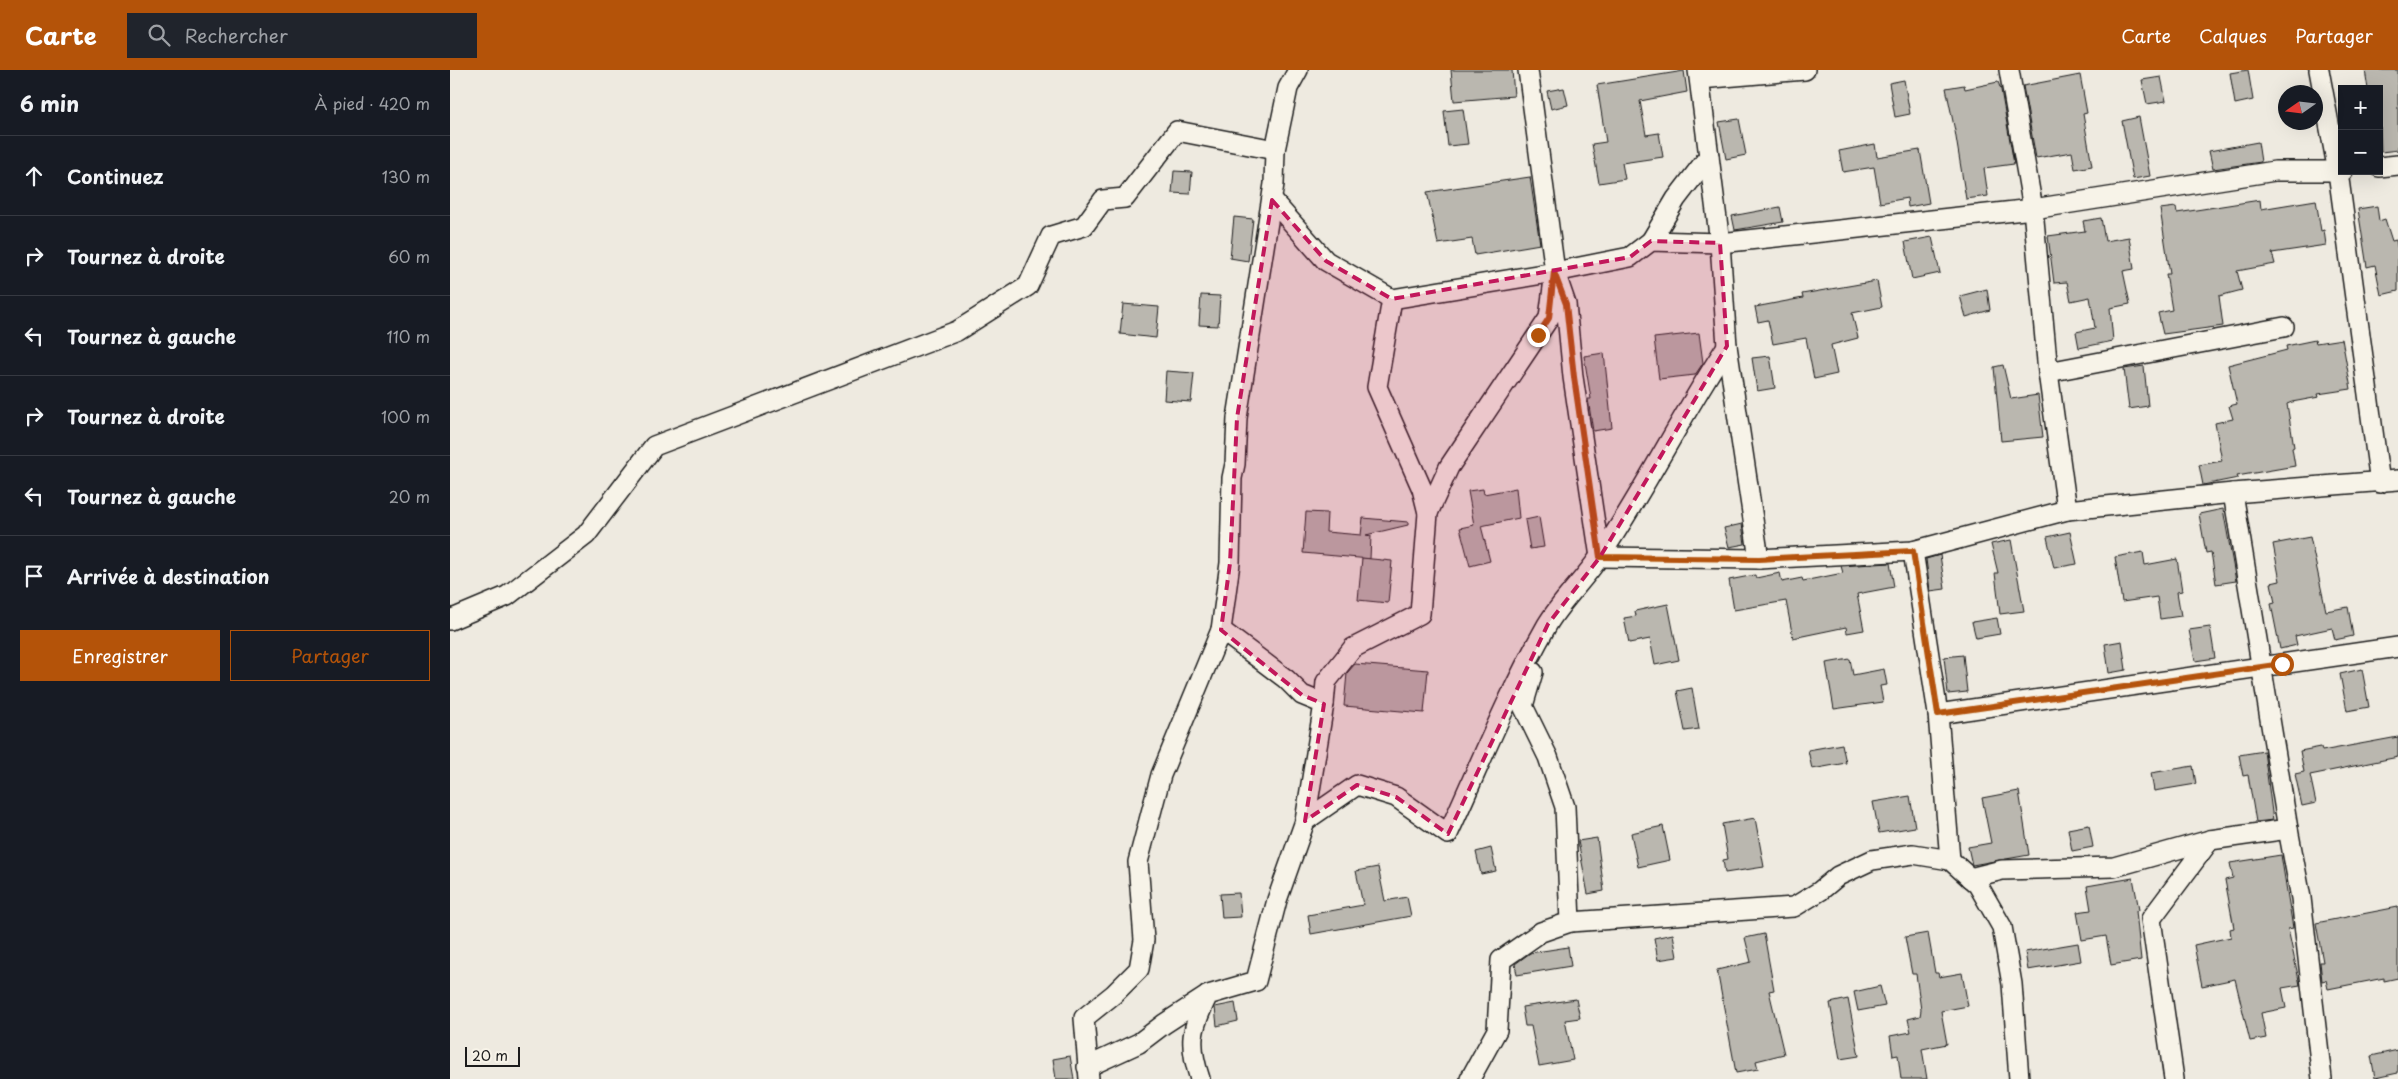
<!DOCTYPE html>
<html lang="fr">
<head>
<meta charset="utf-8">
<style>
	body { margin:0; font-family:"Playpen Sans",sans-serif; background:#20242c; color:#f1f3f6 }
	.controls { position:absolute; right:15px; top:15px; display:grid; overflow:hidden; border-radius:0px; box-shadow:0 5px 20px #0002 }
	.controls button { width:45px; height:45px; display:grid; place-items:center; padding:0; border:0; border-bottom:1px solid #363941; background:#171b24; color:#f1f3f6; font:25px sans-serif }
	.compass { position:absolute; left:1828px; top:15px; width:45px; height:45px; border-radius:50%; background:#171b24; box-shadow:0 5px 20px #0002; rotate:256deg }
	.scale { position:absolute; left:15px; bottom:12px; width:55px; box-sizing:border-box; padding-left:5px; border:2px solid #1c1c1c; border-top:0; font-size:14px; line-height:18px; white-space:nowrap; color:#1c1c1c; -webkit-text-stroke:4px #f7f3e8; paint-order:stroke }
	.stop { position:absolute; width:15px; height:15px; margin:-11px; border:4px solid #b45309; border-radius:50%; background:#fff }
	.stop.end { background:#b45309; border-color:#fff; box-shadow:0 1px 5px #0008 }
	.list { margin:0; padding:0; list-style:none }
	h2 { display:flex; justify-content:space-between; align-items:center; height:65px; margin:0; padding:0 20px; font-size:21px }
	h2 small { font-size:16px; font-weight:400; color:#9ea1a6 }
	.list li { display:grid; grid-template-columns:32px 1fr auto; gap:15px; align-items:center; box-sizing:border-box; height:80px; padding:0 20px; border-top:1px solid #363941 }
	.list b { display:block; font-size:19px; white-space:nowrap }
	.list em { font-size:16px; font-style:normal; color:#9ea1a6 }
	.actions { display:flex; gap:10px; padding:15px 20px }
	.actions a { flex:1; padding:11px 0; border:1px solid #b45309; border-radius:0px; text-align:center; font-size:18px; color:#b45309 }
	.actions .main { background:#b45309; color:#fff }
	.icon { flex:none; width:28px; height:28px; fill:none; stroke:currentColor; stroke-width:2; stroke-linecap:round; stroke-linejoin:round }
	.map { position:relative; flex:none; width:1948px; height:1009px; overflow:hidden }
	header { display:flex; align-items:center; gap:30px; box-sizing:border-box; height:70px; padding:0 25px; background:#b45309; color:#fff }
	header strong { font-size:24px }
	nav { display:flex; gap:28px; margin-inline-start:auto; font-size:18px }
	.search { width:350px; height:45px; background:#20242c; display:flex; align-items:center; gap:12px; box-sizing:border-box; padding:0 18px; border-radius:0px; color:#9ea1a6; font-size:19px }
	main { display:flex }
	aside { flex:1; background:#171b24 }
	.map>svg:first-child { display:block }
	.building { fill:#bab7af; stroke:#1c1c1c }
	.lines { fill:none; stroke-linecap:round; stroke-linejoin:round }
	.minor-casing { stroke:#1c1c1c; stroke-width:22 }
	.minor { stroke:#f7f3e8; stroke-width:19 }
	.route { stroke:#b45309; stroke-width:6 }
	.marked { fill:#c2185b; fill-opacity:0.2; stroke:#c2185b; stroke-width:4; stroke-dasharray:10 6; stroke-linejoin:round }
</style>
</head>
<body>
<header>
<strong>Carte</strong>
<div class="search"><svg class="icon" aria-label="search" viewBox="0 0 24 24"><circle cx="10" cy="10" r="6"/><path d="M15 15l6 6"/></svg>Rechercher</div>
<nav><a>Carte</a><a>Calques</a><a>Partager</a></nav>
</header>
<main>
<aside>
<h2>6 min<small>À pied · 420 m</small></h2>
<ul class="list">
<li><svg class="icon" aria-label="ahead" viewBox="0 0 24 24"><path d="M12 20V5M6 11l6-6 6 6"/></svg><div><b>Continuez</b></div><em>130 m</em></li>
<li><svg class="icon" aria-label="right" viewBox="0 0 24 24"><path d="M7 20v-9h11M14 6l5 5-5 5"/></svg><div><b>Tournez à droite</b></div><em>60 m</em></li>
<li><svg class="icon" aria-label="left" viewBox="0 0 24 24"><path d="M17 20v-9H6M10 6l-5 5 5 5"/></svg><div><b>Tournez à gauche</b></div><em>110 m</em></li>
<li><svg class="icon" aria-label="right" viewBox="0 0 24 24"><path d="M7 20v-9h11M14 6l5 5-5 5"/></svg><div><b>Tournez à droite</b></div><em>100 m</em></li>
<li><svg class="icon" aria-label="left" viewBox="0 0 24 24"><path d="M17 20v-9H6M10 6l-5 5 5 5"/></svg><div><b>Tournez à gauche</b></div><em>20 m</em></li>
<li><svg class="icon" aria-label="arrive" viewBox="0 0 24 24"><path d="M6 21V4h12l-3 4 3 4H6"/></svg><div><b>Arrivée à destination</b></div></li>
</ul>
<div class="actions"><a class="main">Enregistrer</a><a>Partager</a></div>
</aside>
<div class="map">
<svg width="1948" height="1009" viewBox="0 0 1948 1009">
	<rect width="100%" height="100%" fill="#eeeae0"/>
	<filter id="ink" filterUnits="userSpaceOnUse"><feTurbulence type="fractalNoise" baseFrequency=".02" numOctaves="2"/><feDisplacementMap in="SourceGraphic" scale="10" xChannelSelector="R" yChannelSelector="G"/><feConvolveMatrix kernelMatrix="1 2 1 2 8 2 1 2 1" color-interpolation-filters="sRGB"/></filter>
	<g filter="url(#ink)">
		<!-- building -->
		<g class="building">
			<polygon points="1001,0 1062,0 1064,26 1004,31"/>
			<polygon points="1798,0 1803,30 1785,34 1780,3"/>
			<polygon points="1915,0 1948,0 1948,80 1931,82 1929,19 1918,19"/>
			<polygon points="1234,1 1237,22 1190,31 1196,65 1209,63 1213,87 1172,93 1175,109 1149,113 1142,74 1156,72 1147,15"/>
			<polygon points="1630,5 1637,43 1633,44 1642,96 1625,99 1622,82 1586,88 1573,16"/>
			<polygon points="1711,7 1716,31 1697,34 1692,10"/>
			<polygon points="1454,10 1460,44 1445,47 1439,13"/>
			<polygon points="1548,12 1551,20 1564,94 1534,98 1538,126 1516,129 1505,61 1496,18 1514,15 1515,19"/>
			<polygon points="1114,18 1118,35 1101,39 1097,21"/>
			<polygon points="1013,39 1018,74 998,76 994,41"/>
			<polygon points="1689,47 1700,106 1683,109 1672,51"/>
			<polygon points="1289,49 1296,85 1276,89 1269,52"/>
			<polygon points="1808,72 1811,92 1763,99 1759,81"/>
			<polygon points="1425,74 1427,87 1470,80 1479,133 1458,137 1457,128 1430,133 1424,97 1393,102 1389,81"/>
			<polygon points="724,101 742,102 740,124 722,123"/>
			<polygon points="1080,107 1090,174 1025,185 1022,169 988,174 977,122"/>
			<polygon points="1810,130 1811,139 1866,130 1871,161 1874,160 1876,175 1822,183 1825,194 1787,201 1792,220 1769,226 1773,256 1713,264 1708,243 1722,240 1716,204 1720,204 1710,139 1726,137 1727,143"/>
			<polygon points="1927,136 1929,151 1935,149 1942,171 1946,170 1948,181 1948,221 1931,225 1925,195 1917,197 1908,139"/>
			<polygon points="1330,137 1333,152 1285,160 1282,146"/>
			<polygon points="784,147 803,149 798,191 780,188"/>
			<polygon points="1651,148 1655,171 1679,167 1684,199 1673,201 1680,234 1660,238 1663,271 1629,278 1626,262 1645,258 1640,227 1621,231 1617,212 1604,213 1598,166 1635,161 1633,151"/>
			<polygon points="1482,167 1490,203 1462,209 1455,172"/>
			<polygon points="1427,211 1432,237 1402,243 1408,268 1381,275 1387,304 1364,309 1356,268 1323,274 1318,250 1308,252 1305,237 1353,228 1352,224"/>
			<polygon points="1537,219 1540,240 1516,247 1510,226"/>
			<polygon points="751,225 770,226 768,256 749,255"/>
			<polygon points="673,234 709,237 706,268 670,264"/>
			<polygon points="1249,263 1253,293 1245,305 1209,309 1204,268"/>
			<polygon points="1892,269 1901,319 1868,324 1869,327 1842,332 1837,334 1844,377 1842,378 1845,396 1787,406 1788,408 1753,415 1749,395 1772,391 1765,353 1783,349 1779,336 1787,334 1778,295 1837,280 1836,276 1865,270 1866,273"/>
			<polygon points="1154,283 1162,358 1143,361 1138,329 1141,329 1134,286"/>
			<polygon points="1320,286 1325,318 1307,321 1302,288"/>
			<polygon points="1553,295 1561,329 1588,325 1593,367 1551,371 1544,297"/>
			<polygon points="1694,296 1698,336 1679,339 1674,299"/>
			<polygon points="716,301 744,303 741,332 714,330"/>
			<polygon points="1066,418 1069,448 1031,456 1040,491 1020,496 1010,458 1024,455 1018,421 1033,419 1034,424"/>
			<polygon points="1773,439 1786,511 1766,514 1761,482 1756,483 1749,444"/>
			<polygon points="856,442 877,443 876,462 911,465 913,448 958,452 958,455 916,465 921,466 920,489 853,483"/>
			<polygon points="1089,447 1094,477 1080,479 1075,450"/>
			<polygon points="1292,454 1295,474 1279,477 1274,458"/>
			<polygon points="1620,462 1627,494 1604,498 1597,467"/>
			<polygon points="1860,467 1876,541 1898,537 1903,566 1885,570 1882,558 1845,566 1847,575 1830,579 1821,534 1825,533 1821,513 1830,511 1823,474"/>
			<polygon points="1561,470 1574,541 1550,544 1545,503 1548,503 1541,474"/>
			<polygon points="1693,482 1695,495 1727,489 1732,521 1727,522 1731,546 1710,549 1707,527 1672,532 1665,487"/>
			<polygon points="1490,485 1495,519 1480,521 1476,489"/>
			<polygon points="912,488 942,491 938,533 908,530"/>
			<polygon points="1440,493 1444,517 1407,524 1414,560 1397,563 1396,557 1343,568 1336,531 1284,540 1279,510 1305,505 1306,508 1330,503 1332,512 1352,508 1353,511 1393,503 1391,496"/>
			<polygon points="1218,534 1229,590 1205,595 1200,569 1179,573 1174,548 1186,546 1185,541"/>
			<polygon points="1547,548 1550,564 1526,568 1522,552"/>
			<polygon points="1760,557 1765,588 1745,591 1739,560"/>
			<polygon points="1672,571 1676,600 1659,603 1655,574"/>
			<polygon points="1513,585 1517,622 1498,624 1494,587"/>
			<polygon points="1400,589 1403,605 1434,599 1437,615 1430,616 1433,632 1384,639 1376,593"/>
			<polygon points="905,594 978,600 974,643 894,636 897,603"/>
			<polygon points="1912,599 1919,637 1897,641 1890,604"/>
			<polygon points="1242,618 1249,659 1235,661 1227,621"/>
			<polygon points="1948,667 1948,687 1860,705 1866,733 1852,736 1845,704 1854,702 1850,681 1871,677 1872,681"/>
			<polygon points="1392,674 1396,693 1362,699 1358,680"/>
			<polygon points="1814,681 1823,750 1806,752 1798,705 1793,706 1789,685"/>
			<polygon points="1743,696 1746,714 1704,721 1701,703"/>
			<polygon points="1569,721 1579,785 1522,795 1518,777 1541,773 1532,728"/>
			<polygon points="1460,726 1465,757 1429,763 1423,732"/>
			<polygon points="1305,748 1314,797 1275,803 1273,790 1278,789 1272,754"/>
			<polygon points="1639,755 1643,777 1622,781 1618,759"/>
			<polygon points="1213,756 1220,790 1188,797 1181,763"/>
			<polygon points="1147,768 1154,821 1138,824 1128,771"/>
			<polygon points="1041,778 1046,801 1031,804 1026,782"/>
			<polygon points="1831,785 1843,858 1838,859 1850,915 1832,918 1836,938 1811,943 1816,968 1800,971 1785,909 1752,916 1744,875 1781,867 1780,859 1784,858 1775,810 1783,808 1780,793"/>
			<polygon points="928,797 935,831 957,827 961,846 861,864 858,845 913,835 906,801"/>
			<polygon points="1683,808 1689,840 1686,841 1691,890 1661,895 1656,866 1632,870 1627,842 1641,840 1637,816"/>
			<polygon points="789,823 791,847 772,848 770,824"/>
			<polygon points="1948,837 1948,908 1934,911 1934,908 1878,919 1876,910 1872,911 1870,892 1873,892 1866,853"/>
			<polygon points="1478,863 1485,903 1488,903 1489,907 1512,903 1518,936 1491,941 1497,974 1472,979 1477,1009 1451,1009 1448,985 1443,986 1440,966 1461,962 1458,949 1470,946 1471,940 1466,904 1462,904 1455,867"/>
			<polygon points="1223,864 1227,887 1208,890 1204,868"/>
			<polygon points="1314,864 1324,920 1319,921 1334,984 1306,991 1308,999 1286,1003 1267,900 1301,892 1295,868"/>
			<polygon points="1628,873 1631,891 1578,900 1575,882"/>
			<polygon points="1118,877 1121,896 1067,905 1065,894 1080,883"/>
			<polygon points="1430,916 1435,936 1408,941 1404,922"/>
			<polygon points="1126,929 1130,948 1115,950 1123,990 1089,996 1081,956 1075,956 1072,937"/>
			<polygon points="1398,929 1409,986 1390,989 1380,933"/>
			<polygon points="785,933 788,951 767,956 765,937"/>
			<polygon points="1948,980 1948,1003 1925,1008 1921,986"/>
			<polygon points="620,986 624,1009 606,1009 603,989"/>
		</g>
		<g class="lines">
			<defs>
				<g id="minor">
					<polyline points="1248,0 1270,173 1277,276 1309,489"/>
					<polyline points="1559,0 1583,139 1598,302 1617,440"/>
					<polyline points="1869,0 1888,102 1930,413"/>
					<polyline points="1250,9 1355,0"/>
					<polyline points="825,80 838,18 848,0"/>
					<polyline points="1929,97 1948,95"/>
					<polyline points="822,130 876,191 942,229 1105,202 1078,0"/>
					<polyline points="1201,171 1226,129 1259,86"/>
					<polyline points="1105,202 1116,234 1123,307 1150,487 1309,489 1463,481 1617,440 1783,423 1948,410"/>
					<polyline points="1598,302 1834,257"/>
					<polyline points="1783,423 1838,759 1851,828 1872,1009"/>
					<polyline points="978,443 999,397 1099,248 1105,202 1180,187 1201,171 1270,173 1583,139 1825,101 1893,101"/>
					<polyline points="1463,481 1488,644 1500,790"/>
					<path d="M 0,550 L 57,526 L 136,465 L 204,376 L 507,261 L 578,216 L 601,166 L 634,156 L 653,130 L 675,128 L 727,61 L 825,80 L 824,114 L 787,348 L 785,394 L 782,408 L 780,493 L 771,560 L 836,609 L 852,625 L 874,634 L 855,751 L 827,830 L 806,911 L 758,925 C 741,959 738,973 750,1009"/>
					<polyline points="874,634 876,612 903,578 970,544 978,443 972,419 927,317 942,229"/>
					<polyline points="1488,644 1948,577"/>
					<path d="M 855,751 L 907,715 L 946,727 L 998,764 C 1030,694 1059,622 1097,555 C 1111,531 1134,510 1150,486 C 1196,418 1232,344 1277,276"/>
					<polyline points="1520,808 1552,800 1664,797 1760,770"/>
					<polyline points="1120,852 1344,837 1370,821 1388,806 1422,790 1463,784 1500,790 1528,815 1552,857 1562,914 1569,1009"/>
					<polyline points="637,997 689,973 714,954 757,926"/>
					<polyline points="639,1009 634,948 664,924 689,899 694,870 688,792 711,705 771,560"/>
					<polyline points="1020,1009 1047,960 1051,890 1091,862 1120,852 1115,737 1098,687 1073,636 1083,602"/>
					<polyline points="1724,1009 1701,849 1760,770 1838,759"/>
				</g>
			</defs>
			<!-- minor casing -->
			<use href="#minor" class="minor-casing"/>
			<!-- minor -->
			<use href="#minor" class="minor"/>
		</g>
	</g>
	<g class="lines" filter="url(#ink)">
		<!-- route -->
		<polyline class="route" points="1088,265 1099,248 1104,202 1116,234 1124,307 1150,487 1309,489 1463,481 1488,644 1832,594"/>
	</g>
	<!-- marked area -->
	<path class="marked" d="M 822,130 L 876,191 L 942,229 L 1180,187 L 1201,171 L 1270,173 L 1277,276 L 1150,487 L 1098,554 L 998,764 L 946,727 L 907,715 L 855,751 L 874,634 L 852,625 L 771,560 L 780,493 L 787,348 Z"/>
</svg>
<div class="controls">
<button>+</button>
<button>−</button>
</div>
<svg class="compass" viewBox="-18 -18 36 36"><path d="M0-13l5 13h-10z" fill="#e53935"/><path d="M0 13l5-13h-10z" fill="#9ea1a6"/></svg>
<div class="scale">20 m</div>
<div class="stop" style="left:1832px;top:594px"></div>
<div class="stop end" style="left:1088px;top:265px"></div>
</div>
</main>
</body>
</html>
